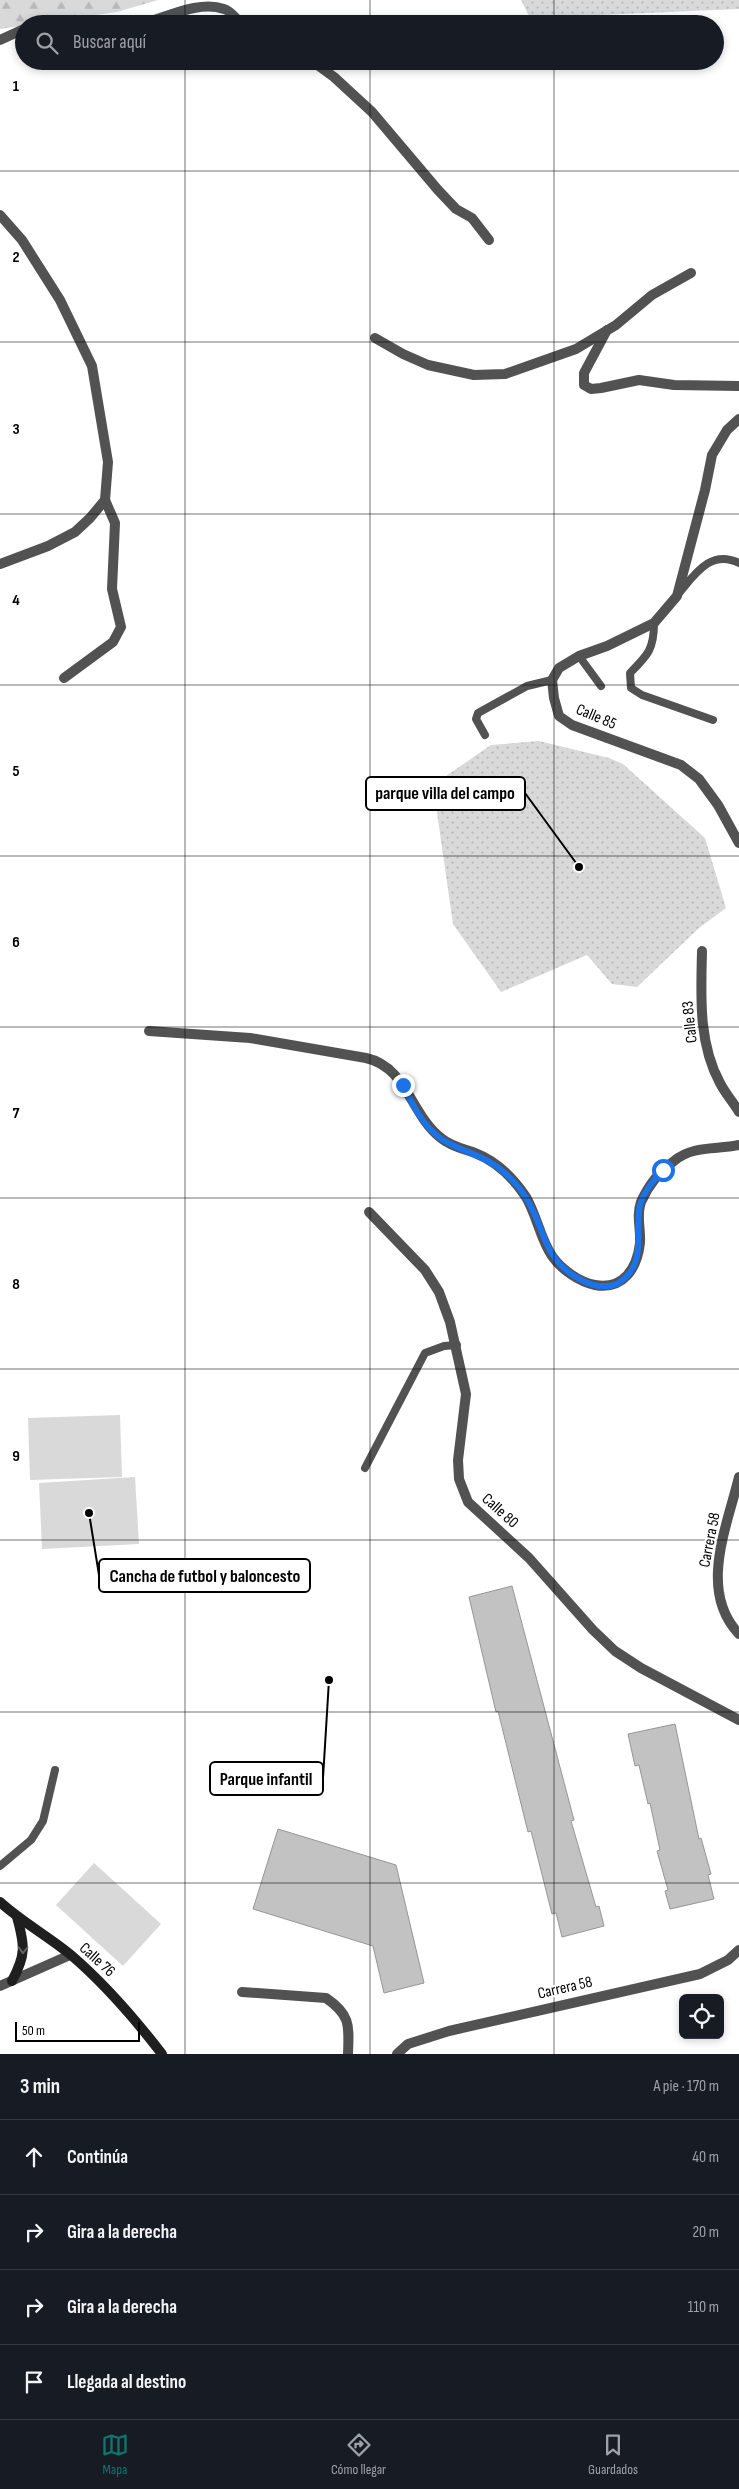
<!DOCTYPE html>
<html lang="es">
<head>
<meta charset="utf-8">
<style>
	body { margin:0; font-family:"Sofia Sans Condensed",sans-serif; background:#20242c; color:#f1f3f6 }
	.controls { position:absolute; right:15px; bottom:15px; display:grid; overflow:hidden; border-radius:8px; box-shadow:0 2px 8px #0003 }
	.controls button { width:45px; height:45px; display:grid; place-items:center; padding:0; border:0; border-bottom:1px solid #363941; background:#171b24; color:#f1f3f6; font:25px sans-serif }
	.scale { position:absolute; left:15px; bottom:12px; width:125px; box-sizing:border-box; padding-left:5px; border:2px solid #000; border-top:0; font-size:14px; line-height:18px; white-space:nowrap; color:#000; -webkit-text-stroke:4px #fff; paint-order:stroke }
	.stop { position:absolute; width:15px; height:15px; margin:-11px; border:4px solid #1a73e8; border-radius:50%; background:#fff }
	.stop.end { background:#1a73e8; border-color:#fff; box-shadow:0 1px 5px #0008 }
	.list { margin:0; padding:0; list-style:none }
	h2 { display:flex; justify-content:space-between; align-items:center; height:65px; margin:0; padding:0 20px; font-size:21px }
	h2 small { font-size:16px; font-weight:400; color:#9ea1a6 }
	.list li { display:grid; grid-template-columns:32px 1fr auto; gap:15px; align-items:center; box-sizing:border-box; height:75px; padding:0 20px; border-top:1px solid #363941 }
	.list b { display:block; font-size:19px; white-space:nowrap }
	.list em { font-size:16px; font-style:normal; color:#9ea1a6 }
	.icon { flex:none; width:28px; height:28px; fill:none; stroke:currentColor; stroke-width:2; stroke-linecap:round; stroke-linejoin:round }
	.map { position:relative; flex:none; width:739px; height:2054px; overflow:hidden }
	.search { position:absolute; background:#171b24; box-shadow:0 2px 8px #0003; left:15px; right:15px; top:15px; height:55px; display:flex; align-items:center; gap:12px; box-sizing:border-box; padding:0 18px; border-radius:28px; color:#9ea1a6; font-size:19px }
	.sheet { height:365px; background:#171b24 }
	nav { display:flex; justify-content:space-around; align-items:center; box-sizing:border-box; height:70px; border-top:1px solid #363941; background:#171b24; font-size:14px; color:#9ea1a6 }
	nav a { display:grid; justify-items:center; gap:2px }
	nav .on { color:#0f766e }
	.map>svg:first-child { display:block }
	.grass { fill:url(#grass-dots) }
	.forest { fill:url(#forest-firs) }
	.pitch { fill:#d9d9d9 }
	.building { fill:#c2c2c2; stroke:#969696 }
	.lines { fill:none; stroke-linecap:round; stroke-linejoin:round }
	.lane { stroke:#525252; stroke-width:8 }
	.street { stroke:#525252; stroke-width:10 }
	.secondary { stroke:#1f1f1f; stroke-width:10 }
	.oneway { stroke:#626262 }
	.route { stroke:#1a73e8; stroke-width:6 }
	.grid { fill:none; stroke:#000; stroke-width:1; stroke-opacity:0.55 }
	.labels { text-anchor:middle; dominant-baseline:central; stroke-width:4; stroke-linejoin:round; paint-order:stroke }
	.street-label { font-size:16px; fill:#000; stroke:#fff }
	.grid-label { font-size:16px; text-anchor:middle; font-weight:bold; fill:#000; stroke:#fff; stroke-width:4; stroke-linejoin:round; paint-order:stroke }
	.leader { fill:none; stroke:#000; stroke-width:2 }
	.callout-dot { fill:#000; stroke:#fff; stroke-width:2 }
	.callout { fill:#fff; stroke:#000; stroke-width:2 }
	.callout-label { font-size:18px; text-anchor:middle; font-weight:bold; fill:#000 }
</style>
</head>
<body>
<div class="map">
<svg width="739" height="2054" viewBox="0 0 739 2054">
	<defs>
		<pattern id="grass-dots" width="8" height="8" patternUnits="userSpaceOnUse" patternTransform="scale(1.25)"><rect width="8" height="8" fill="#d9d9d9"/><path d="M2 2h.1M6 6h.1" fill="none" stroke="#b8b8b8" stroke-width="1.8" stroke-linecap="round"/></pattern>
		<pattern id="forest-firs" width="22" height="20" patternUnits="userSpaceOnUse" patternTransform="scale(1.25)"><rect width="22" height="20" fill="#d9d9d9"/><path d="M5 1l3.5 6h-7zM16 11l3.5 6h-7z" fill="#b8b8b8"/></pattern>
	</defs>
	<rect width="100%" height="100%" fill="#fff"/>
	<!-- grass -->
	<g class="grass">
		<polygon points="521,0 739,0 739,9 530,18"/>
		<polygon points="539,741 609,758 623,764 705,838 726,908 699,928 637,987 612,984 587,955 501,992 453,924 433,785 491,745"/>
	</g>
	<!-- forest -->
	<polygon class="forest" points="0,0 158,0 117,12 0,29"/>
	<!-- pitch -->
	<g class="pitch">
		<polygon points="120,1415 122,1477 30,1480 28,1418"/>
		<polygon points="135,1477 139,1544 42,1549 39,1483"/>
		<polygon points="94,1863 161,1924 123,1966 56,1905"/>
	</g>
	<!-- building -->
	<g class="building">
		<polygon points="512,1586 574,1820 571,1821 596,1907 599,1906 604,1926 562,1937 556,1913 552,1914 531,1831 528,1832 498,1711 496,1712 469,1597"/>
		<polygon points="675,1724 699,1839 701,1838 711,1874 708,1875 714,1899 670,1909 665,1891 668,1890 657,1851 660,1850 650,1803 648,1804 639,1765 635,1766 628,1734"/>
		<polygon points="278,1829 396,1865 424,1983 384,1993 373,1946 253,1909"/>
	</g>
	<g class="lines">
		<!-- lane -->
		<g class="lane">
			<path d="M 679,593 C 695,574 711,549 739,563"/>
			<path d="M 654,623 C 654,649 648,655 630,673 L 631,688 L 642,695 L 713,720"/>
			<polyline points="579,656 601,686"/>
			<polyline points="485,735 476,719 478,713 527,686 552,680"/>
			<polyline points="365,1468 425,1353 444,1346 457,1345"/>
			<polyline points="0,1866 31,1840 43,1821 55,1770"/>
		</g>
		<!-- street -->
		<g class="street">
			<polyline points="62,24 67,24"/>
			<path d="M 141,24 C 166,18 198,0 224,9 C 231,11 236,19 242,24"/>
			<polyline points="0,40 24,29"/>
			<polyline points="312,61 334,77 372,112 438,190 456,209 472,218 489,240"/>
			<polyline points="0,215 22,240 60,300 92,366 108,462 105,500 90,518 75,532 48,546 0,564"/>
			<polyline points="607,330 584,373 584,385 591,389 601,388 639,380 674,385 739,386"/>
			<polyline points="375,338 403,354 428,365 474,375 505,374 576,349 616,325 652,295 691,273"/>
			<polyline points="739,419 727,430 712,455 705,490 677,596 654,623 607,646 579,656 559,668 552,680 554,698 559,716 572,725 681,765 699,779 718,805 739,843"/>
			<polyline points="64,678 113,642 121,627 112,589 115,523 105,500"/>
			<path d="M 702,951 C 701,995 698,1043 720,1083 C 725,1093 733,1102 739,1112"/>
			<path d="M 149,1031 L 250,1038 L 366,1058 C 407,1067 410,1114 441,1138 C 450,1146 464,1149 475,1153 C 496,1161 514,1179 526,1197 C 537,1216 540,1238 552,1256 C 561,1269 579,1282 595,1285 C 623,1290 637,1269 640,1243 C 641,1229 636,1216 641,1202 C 648,1186 660,1171 674,1161 C 693,1145 717,1150 739,1145"/>
			<polyline points="369,1212 425,1270 439,1292 450,1322 466,1394 458,1460 459,1479 468,1502 529,1558 593,1630 615,1651 641,1668 739,1720"/>
			<path d="M 739,1477 C 727,1527 698,1591 739,1634"/>
			<polyline points="0,1986 70,1955"/>
			<path d="M 242,1992 L 326,1998 C 351,2015 349,2026 348,2054"/>
			<polyline points="397,2054 408,2044 449,2031 700,1974 728,1960 739,1950"/>
		</g>
		<!-- secondary -->
		<g class="secondary">
			<path d="M 0,1902 C 22,1922 48,1936 71,1955 C 105,1984 135,2019 162,2054"/>
			<path d="M 12,1981 C 26,1955 25,1946 17,1917"/>
		</g>
	</g>
	<!-- one-way arrows -->
	<defs><path id="oneway-chevron" d="M-2-3.5L2.5 0L-2 3.5" fill="none" stroke-width="1.6" stroke-linecap="round" stroke-linejoin="round" transform="scale(1.25)"/></defs>
	<use class="oneway" href="#oneway-chevron" transform="translate(23 1950) rotate(92)"/>
	<g class="lines">
		<!-- route -->
		<path class="route" d="M 403,1085 C 412,1104 424,1128 443,1140 C 464,1153 486,1155 506,1174 C 516,1183 525,1194 531,1207 C 545,1233 544,1254 571,1274 C 580,1280 587,1284 598,1286 C 606,1286 614,1287 620,1282 C 648,1262 634,1232 640,1205 C 644,1191 654,1180 663,1170"/>
	</g>
	<!-- grid -->
	<path class="grid" d="M 185,0 L 185,24M 370,0 L 370,24M 554,0 L 554,24M 185,61 L 185,2054M 370,61 L 370,2054M 554,61 L 554,2054M 0,171 L 739,171M 0,342 L 739,342M 0,514 L 739,514M 0,685 L 739,685M 0,856 L 739,856M 0,1027 L 739,1027M 0,1198 L 739,1198M 0,1369 L 739,1369M 0,1540 L 739,1540M 0,1712 L 739,1712M 0,1883 L 739,1883"/>
	<g class="labels">
		<!-- street labels -->
		<g class="street-label">
			<text transform="translate(596 717) rotate(23)">Calle 85</text>
			<text transform="translate(690 1022) rotate(-96)">Calle 83</text>
			<text transform="translate(500 1511) rotate(42)">Calle 80</text>
			<text transform="translate(710 1540) rotate(-79)">Carrera 58</text>
			<text transform="translate(97 1960) rotate(42)">Calle 76</text>
			<text transform="translate(565 1988) rotate(-13)">Carrera 58</text>
		</g>
	</g>
	<g class="grid-label">
		<text x="16" y="91">1</text>
		<text x="16" y="262">2</text>
		<text x="16" y="434">3</text>
		<text x="16" y="605">4</text>
		<text x="16" y="776">5</text>
		<text x="16" y="947">6</text>
		<text x="16" y="1118">7</text>
		<text x="16" y="1289">8</text>
		<text x="16" y="1461">9</text>
	</g>
	<!-- callouts -->
	<path class="leader" d="M579 867L525 793M89 1513L99 1575M329 1680L323 1778"/>
	<g class="callout-dot">
		<circle cx="579" cy="867" r="5"/>
		<circle cx="89" cy="1513" r="5"/>
		<circle cx="329" cy="1680" r="5"/>
	</g>
	<g class="callout">
		<rect x="366" y="777" width="159" height="33" rx="5"/>
		<rect x="99" y="1559" width="211" height="33" rx="5"/>
		<rect x="210" y="1762" width="113" height="33" rx="5"/>
	</g>
	<g class="callout-label">
		<text x="445" y="799">parque villa del campo</text>
		<text x="205" y="1582">Cancha de futbol y baloncesto</text>
		<text x="266" y="1785">Parque infantil</text>
	</g>
</svg>
<div class="controls">
<button><svg class="icon" aria-label="locate" viewBox="0 0 24 24"><circle cx="12" cy="12" r="6"/><path d="M12 2v4M12 18v4M2 12h4M18 12h4"/></svg></button>
</div>
<div class="scale">50 m</div>
<div class="stop" style="left:663px;top:1170px"></div>
<div class="stop end" style="left:403px;top:1085px"></div>
<div class="search"><svg class="icon" aria-label="search" viewBox="0 0 24 24"><circle cx="10" cy="10" r="6"/><path d="M15 15l6 6"/></svg>Buscar aquí</div>
</div>
<section class="sheet">
<h2>3 min<small>A pie · 170 m</small></h2>
<ul class="list">
<li><svg class="icon" aria-label="ahead" viewBox="0 0 24 24"><path d="M12 20V5M6 11l6-6 6 6"/></svg><div><b>Continúa</b></div><em>40 m</em></li>
<li><svg class="icon" aria-label="right" viewBox="0 0 24 24"><path d="M7 20v-9h11M14 6l5 5-5 5"/></svg><div><b>Gira a la derecha</b></div><em>20 m</em></li>
<li><svg class="icon" aria-label="right" viewBox="0 0 24 24"><path d="M7 20v-9h11M14 6l5 5-5 5"/></svg><div><b>Gira a la derecha</b></div><em>110 m</em></li>
<li><svg class="icon" aria-label="arrive" viewBox="0 0 24 24"><path d="M6 21V4h12l-3 4 3 4H6"/></svg><div><b>Llegada al destino</b></div></li>
</ul>
</section>
<nav>
<a class="on"><svg class="icon" aria-label="map" viewBox="0 0 24 24"><path d="M3 6l6-2 6 2 6-2v14l-6 2-6-2-6 2zM9 4v14M15 6v14"/></svg>Mapa</a>
<a><svg class="icon" aria-label="directions" viewBox="0 0 24 24"><path d="M12 3l9 9-9 9-9-9zM9 14v-3h6M13 9l2 2-2 2"/></svg>Cómo llegar</a>
<a><svg class="icon" aria-label="saved" viewBox="0 0 24 24"><path d="M7 4h10v16l-5-4-5 4z"/></svg>Guardados</a>
</nav>
</body>
</html>
